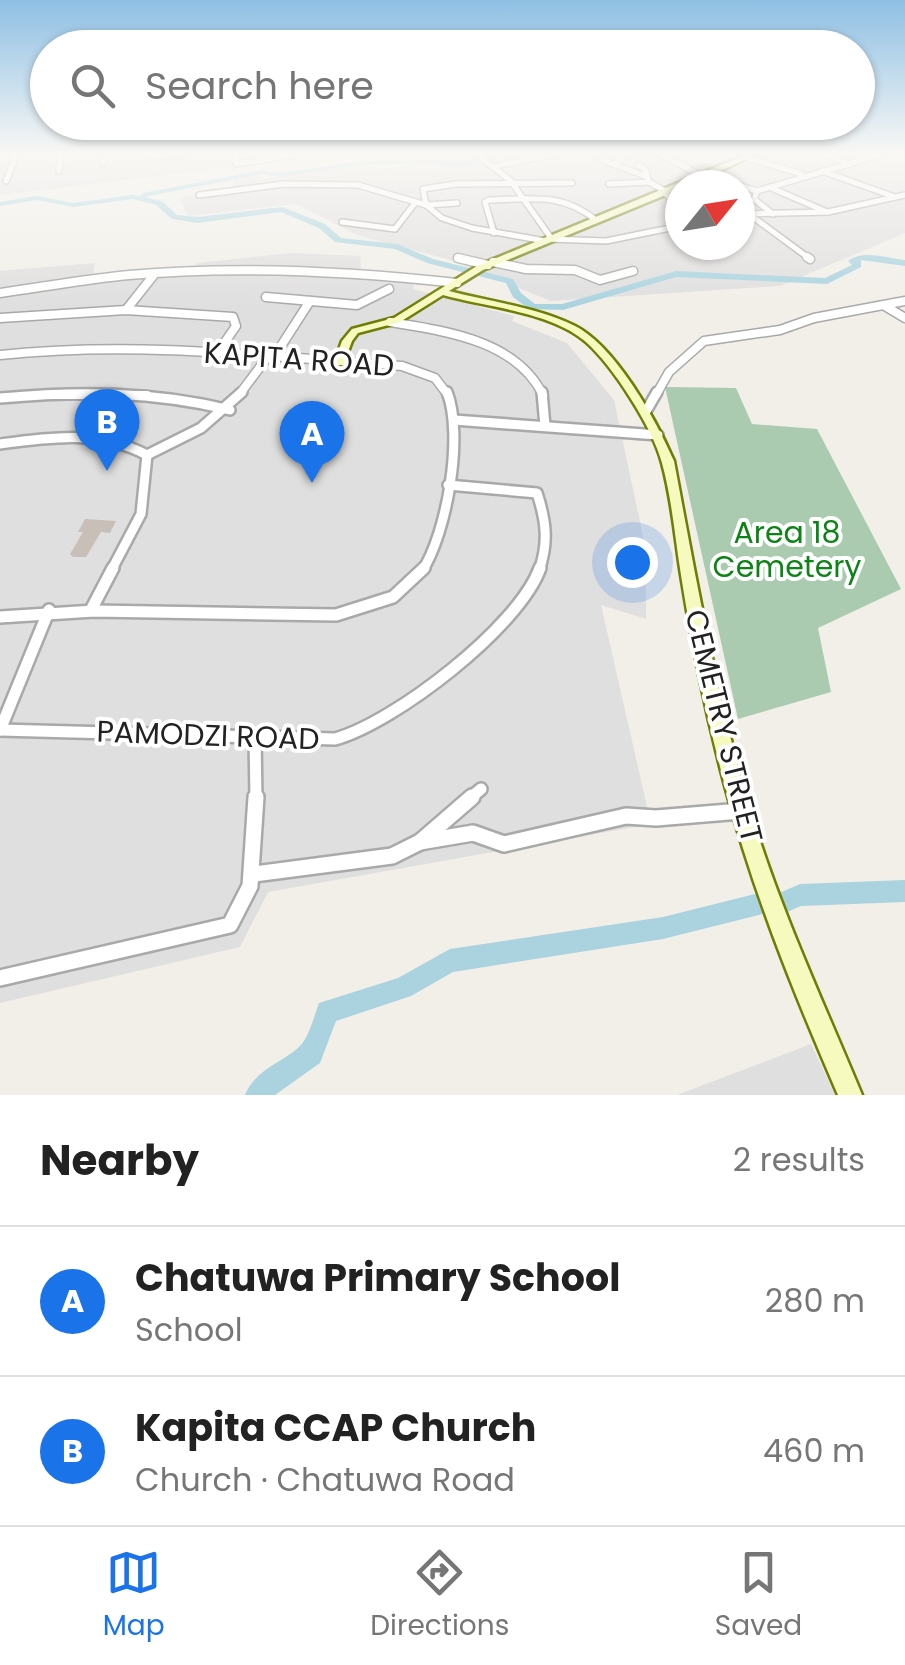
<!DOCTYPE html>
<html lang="en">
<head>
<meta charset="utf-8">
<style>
	body { margin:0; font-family:Poppins,sans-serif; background:#f2f2f2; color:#222 }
	.compass { position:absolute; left:665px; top:170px; width:90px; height:90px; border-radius:50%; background:#fff; box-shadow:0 2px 8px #0004; rotate:60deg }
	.you { position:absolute; left:632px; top:562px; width:35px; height:35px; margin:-25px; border:8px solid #fff; border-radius:50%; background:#1a73e8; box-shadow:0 0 0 15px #1a73e833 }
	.badge { display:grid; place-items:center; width:65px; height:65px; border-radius:50%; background:#1a73e8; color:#fff; font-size:32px; font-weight:700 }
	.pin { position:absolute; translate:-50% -82px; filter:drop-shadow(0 2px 5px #0008) }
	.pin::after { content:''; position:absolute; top:52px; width:35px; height:30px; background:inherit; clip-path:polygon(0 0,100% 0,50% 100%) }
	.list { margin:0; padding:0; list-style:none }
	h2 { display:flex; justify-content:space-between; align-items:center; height:130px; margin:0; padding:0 40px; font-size:42px }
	h2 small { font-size:32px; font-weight:400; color:#767676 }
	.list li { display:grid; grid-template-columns:65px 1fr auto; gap:30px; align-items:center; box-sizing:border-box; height:150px; padding:0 40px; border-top:2px solid #e0e0e0 }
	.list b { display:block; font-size:38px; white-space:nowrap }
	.list p { margin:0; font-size:32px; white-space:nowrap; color:#767676 }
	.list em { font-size:32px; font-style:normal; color:#767676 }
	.icon { flex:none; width:55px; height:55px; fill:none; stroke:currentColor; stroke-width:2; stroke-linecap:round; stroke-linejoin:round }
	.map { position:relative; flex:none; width:905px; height:1095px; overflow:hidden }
	.search { position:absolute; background:#fff; box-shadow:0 2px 8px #0004; left:30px; right:30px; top:30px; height:110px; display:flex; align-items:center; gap:25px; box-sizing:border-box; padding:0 35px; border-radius:55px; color:#767676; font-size:38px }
	.sheet { height:430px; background:#fff }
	nav { display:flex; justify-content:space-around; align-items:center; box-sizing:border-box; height:140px; border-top:2px solid #e0e0e0; background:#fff; font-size:28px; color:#767676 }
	nav a { display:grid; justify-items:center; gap:5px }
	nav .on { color:#1a73e8 }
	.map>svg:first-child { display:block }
	.residential { fill:#e0dfdf; fill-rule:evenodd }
	.cemetery { fill:#aacbaf }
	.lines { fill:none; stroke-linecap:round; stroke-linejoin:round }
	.river { fill:#aad3df; fill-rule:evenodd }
	.building { fill:#c7bfb8 }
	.street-far4-casing { stroke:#a9a9a9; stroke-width:8 }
	.street-far3-casing { stroke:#a9a9a9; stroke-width:11 }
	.street-far2-casing { stroke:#a9a9a9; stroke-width:14 }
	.street-far1-casing { stroke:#a9a9a9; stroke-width:16 }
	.street-casing { stroke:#a9a9a9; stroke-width:20 }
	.secondary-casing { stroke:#707d05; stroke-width:5 }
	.street-far4 { stroke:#fff; stroke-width:5 }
	.street-far3 { stroke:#fff; stroke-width:8 }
	.street-far2 { stroke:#fff; stroke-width:9 }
	.street-far1 { stroke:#fff; stroke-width:11 }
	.street { stroke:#fff; stroke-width:15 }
	.secondary { fill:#f7fabf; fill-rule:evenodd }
	.labels { text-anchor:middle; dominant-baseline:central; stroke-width:8; stroke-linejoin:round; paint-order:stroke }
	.street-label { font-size:30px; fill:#222; stroke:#fff }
	.park-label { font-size:30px; fill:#0c8416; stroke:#fff }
</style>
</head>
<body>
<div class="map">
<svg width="905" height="1095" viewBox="0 0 905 1095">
	<rect width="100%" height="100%" fill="#f2efe9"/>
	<!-- residential -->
	<g class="residential">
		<polygon points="0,153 263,153 267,163 0,195"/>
		<path d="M 340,153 L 905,153 L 905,233 L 780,286 L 551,301 L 447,259 L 357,235 L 296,204 L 188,216 L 179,198 L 233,189 L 234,178 L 254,174 L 267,179 L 353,166 L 373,170 L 434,161 ZM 680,185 L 740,185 L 740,245 L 680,245 Z"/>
		<polygon points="291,253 360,256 361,270 414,276 413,289 514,316 512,321 567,343 614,400 646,550 646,619 601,605 651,824 268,892 240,947 0,1003 0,271 95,263 93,275 193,273 197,263"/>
		<polygon points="811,1044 835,1095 677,1095"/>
	</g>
	<!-- cemetery -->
	<polygon class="cemetery" points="665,387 736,388 752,424 817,429 901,589 818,628 831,692 738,719"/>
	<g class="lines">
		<!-- river -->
		<g class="river">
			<path d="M 485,153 L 494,153 L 473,165 L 451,167 L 435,163 L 354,166 L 280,177 L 262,174 L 144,197 L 162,201 L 177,215 L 198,217 L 282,207 L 325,224 L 341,238 L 397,244 L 433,259 L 513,279 L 521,293 L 535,304 L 562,304 L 676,271 L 825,278 L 852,265 L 848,261 C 863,249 887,258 905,260 L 905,266 L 861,260 L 861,267 L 827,284 L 676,277 L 563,310 L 529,309 L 513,297 L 506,283 L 427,263 L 395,249 L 335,242 L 319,228 L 281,212 L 198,223 L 172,219 L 156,205 L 133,199 L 73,207 L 37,200 L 0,206 L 0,202 L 37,196 L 73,203 L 133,195 L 140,196 L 143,193 L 262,170 L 280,173 L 354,162 L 435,159 L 451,163 L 468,161 Z"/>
			<polygon points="905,880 905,902 801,906 785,913 777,910 774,902 777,894 800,884"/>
			<path d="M 759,893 L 767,896 L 770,904 L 767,912 L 759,915 L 663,939 L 453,972 L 411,996 L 336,1021 L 320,1063 L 275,1095 L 245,1095 C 256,1069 280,1064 299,1047 C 309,1038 314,1016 319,1003 L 398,978 L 450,949 L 663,917 Z"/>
		</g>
	</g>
	<!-- building -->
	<polygon class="building" points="85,519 116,521 110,533 101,532 86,557 73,557 70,554 83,532 78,532"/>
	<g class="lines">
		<defs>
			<g id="street-far4">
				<polyline points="145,153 149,157 190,153"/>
				<polyline points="235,153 236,164 300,154"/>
				<polyline points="475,153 510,180 551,238"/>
				<polyline points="646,153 650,153"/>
				<polyline points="658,153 704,177"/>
				<polyline points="822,153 849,164"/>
				<polyline points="747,158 802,174"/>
				<polyline points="602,160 645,176"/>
				<polyline points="103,163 104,153"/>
				<polyline points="616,163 629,153"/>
				<polyline points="638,165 645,169 649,182 665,191"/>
				<polyline points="495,166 561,153"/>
				<polyline points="59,171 61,153"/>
				<polyline points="822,171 895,197"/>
				<polyline points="709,176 757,191"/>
				<polyline points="6,181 17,153"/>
				<polyline points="609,184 649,182"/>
				<polyline points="769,187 827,212"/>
				<polyline points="663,192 673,200 680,199"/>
				<polyline points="199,195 284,184 358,185 426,205 442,218 472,228 545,241"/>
				<polyline points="457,203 426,205 423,189 456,184 572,183"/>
				<polyline points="740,214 828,212 905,195"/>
				<polyline points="749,214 810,259"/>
				<polyline points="773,214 754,199 757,191 886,153"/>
				<polyline points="342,222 395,229 415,203"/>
				<path d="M 494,233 L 485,202 L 489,200 C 532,199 561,192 596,220"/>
				<polyline points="548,239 606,241 680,226"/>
				<polyline points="458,258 462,259"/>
			</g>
			<g id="street-far3">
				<polyline points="807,257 810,259"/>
				<polyline points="458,258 488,265"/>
				<polyline points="493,262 526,269 575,270 600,280 633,271"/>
				<path d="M 0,293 C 43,287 86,279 129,275 C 238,265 348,271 457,283"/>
				<polyline points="266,297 357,305 389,289"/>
				<polyline points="885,306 905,318"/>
				<polyline points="126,310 153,276"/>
				<polyline points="0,318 126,310 233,317 236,326 216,355"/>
				<path d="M 390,322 C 445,331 516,340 543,395"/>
				<path d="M 0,355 C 134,341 268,356 402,366 L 435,378 L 448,395"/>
				<polyline points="272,360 310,301"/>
				<polyline points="38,395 147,395"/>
				<polyline points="239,395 266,359"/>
				<polyline points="656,395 669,372 704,341 780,330 814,318 905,301"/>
			</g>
			<g id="street-far2">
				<polyline points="542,392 545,426"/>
				<path d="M 0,398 C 78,391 153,391 230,410"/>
				<polyline points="645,413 657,392"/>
				<polyline points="454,420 658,435"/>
				<path d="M 0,444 C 51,437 100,430 147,455 L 141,514 L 111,571"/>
				<polyline points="147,455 201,428 242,392"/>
				<path d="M 448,485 L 537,493 C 546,521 549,542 539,571"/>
				<path d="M 422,571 C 447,533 464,435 447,392"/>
			</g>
			<g id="street-far1">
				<polyline points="91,610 113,568"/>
				<polyline points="0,617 94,611 336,615 393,597 424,568"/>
				<path d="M 0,730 L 335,739 C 394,723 519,627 540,568"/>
				<polyline points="0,730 49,610"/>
				<polyline points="255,737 256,799"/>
				<polyline points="469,799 481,789"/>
			</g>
			<g id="street">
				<polyline points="420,842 473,833 504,844 626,816 656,818 741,811"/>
				<polyline points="254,874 392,856 420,842 472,797"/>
				<polyline points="0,978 230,925 250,886 256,797"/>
			</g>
			<path id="secondary" d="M 750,153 L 759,153 L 689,185 L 680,185 L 680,189 L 483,270 L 449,291 C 491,302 537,307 575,326 C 616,347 656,420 674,461 C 697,584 718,706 755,826 C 784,918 825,1006 862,1095 L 838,1095 C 794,993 752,890 724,782 C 706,714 692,645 681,575 C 675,538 672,499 662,463 C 653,428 613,366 586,342 C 552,312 486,307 443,295 L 400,322 L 358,333 L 352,341 L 343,365 L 335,365 L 334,363 L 342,341 L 352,329 L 394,318 L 477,266 Z"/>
		</defs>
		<!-- street-far4 casing -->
		<use href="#street-far4" class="street-far4-casing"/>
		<!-- street-far3 casing -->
		<use href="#street-far3" class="street-far3-casing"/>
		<!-- street-far2 casing -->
		<use href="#street-far2" class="street-far2-casing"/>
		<!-- street-far1 casing -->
		<use href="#street-far1" class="street-far1-casing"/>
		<!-- street casing -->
		<use href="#street" class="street-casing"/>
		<!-- secondary casing -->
		<use href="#secondary" class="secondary-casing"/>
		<!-- street-far4 -->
		<use href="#street-far4" class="street-far4"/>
		<!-- street-far3 -->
		<use href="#street-far3" class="street-far3"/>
		<!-- street-far2 -->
		<use href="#street-far2" class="street-far2"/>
		<!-- street-far1 -->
		<use href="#street-far1" class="street-far1"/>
		<!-- street -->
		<use href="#street" class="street"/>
		<!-- secondary -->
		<use href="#secondary" class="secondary"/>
	</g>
	<!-- sky -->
	<linearGradient id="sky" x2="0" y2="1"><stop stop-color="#8fc0e4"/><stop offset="0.5" stop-color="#f9f8f5"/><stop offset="1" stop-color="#f9f8f5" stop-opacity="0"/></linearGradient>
	<rect width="905" height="307" fill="url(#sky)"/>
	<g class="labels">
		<!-- street labels -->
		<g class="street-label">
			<text transform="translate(299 359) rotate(4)">KAPITA ROAD</text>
			<text transform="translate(724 726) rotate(76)">CEMETRY STREET</text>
			<text transform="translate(208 735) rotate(2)">PAMODZI ROAD</text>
		</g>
		<!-- park labels -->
		<g class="park-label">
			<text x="787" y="532">Area 18<tspan x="787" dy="34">Cemetery</tspan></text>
		</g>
	</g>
</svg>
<svg class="compass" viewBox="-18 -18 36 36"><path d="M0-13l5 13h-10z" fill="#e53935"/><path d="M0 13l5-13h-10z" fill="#767676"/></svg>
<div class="you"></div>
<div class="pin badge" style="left:312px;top:483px">A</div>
<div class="pin badge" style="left:107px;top:471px">B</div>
<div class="search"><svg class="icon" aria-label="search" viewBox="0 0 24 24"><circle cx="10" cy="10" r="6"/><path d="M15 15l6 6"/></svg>Search here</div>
</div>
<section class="sheet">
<h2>Nearby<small>2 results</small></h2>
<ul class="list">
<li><span class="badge">A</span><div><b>Chatuwa Primary School</b><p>School</p></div><em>280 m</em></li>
<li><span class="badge">B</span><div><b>Kapita CCAP Church</b><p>Church · Chatuwa Road</p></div><em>460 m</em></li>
</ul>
</section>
<nav>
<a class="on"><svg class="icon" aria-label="map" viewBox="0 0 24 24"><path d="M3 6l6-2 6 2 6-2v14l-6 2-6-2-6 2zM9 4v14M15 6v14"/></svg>Map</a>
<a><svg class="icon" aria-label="directions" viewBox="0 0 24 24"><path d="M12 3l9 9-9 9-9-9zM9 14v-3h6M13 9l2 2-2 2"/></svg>Directions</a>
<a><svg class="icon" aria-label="saved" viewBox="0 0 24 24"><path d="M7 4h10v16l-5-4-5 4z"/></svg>Saved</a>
</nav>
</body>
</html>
